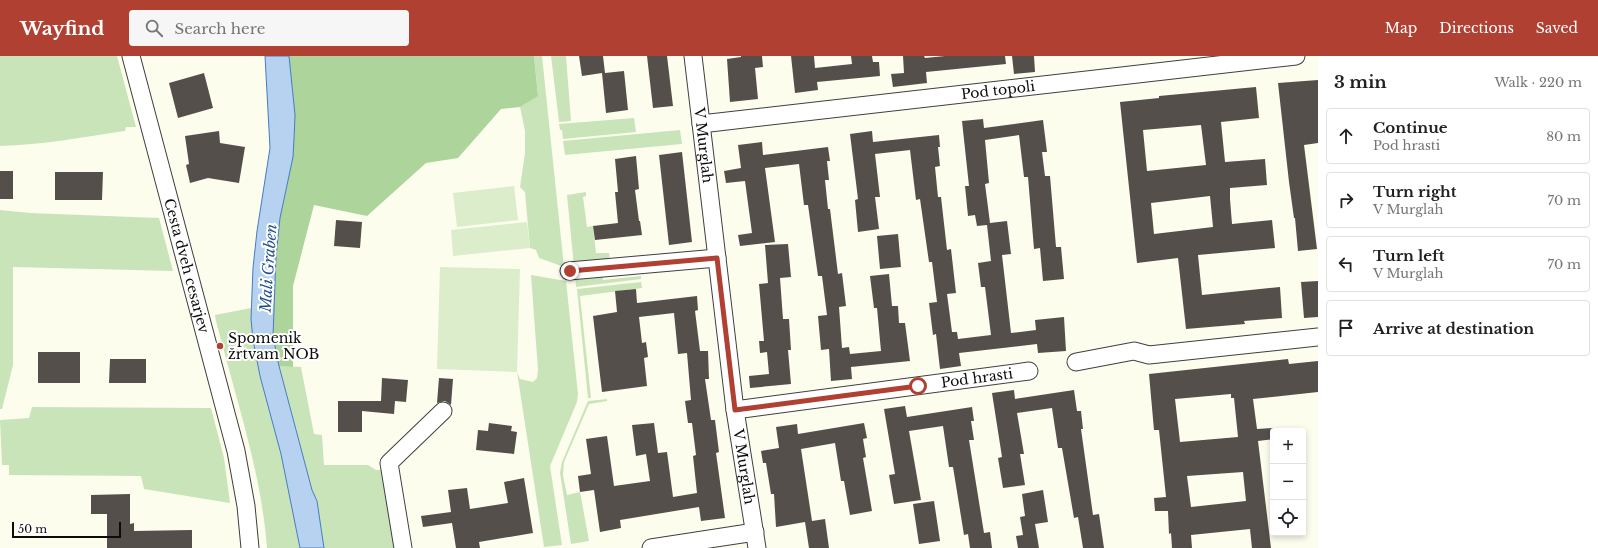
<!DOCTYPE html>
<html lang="en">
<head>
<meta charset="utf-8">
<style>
	body { margin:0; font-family:"Libre Baskerville",serif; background:#f6f6f6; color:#202124 }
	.controls { position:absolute; right:12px; bottom:12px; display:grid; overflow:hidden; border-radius:4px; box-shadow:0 2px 6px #0003 }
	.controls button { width:36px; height:36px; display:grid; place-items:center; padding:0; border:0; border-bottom:1px solid #e0e0e0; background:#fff; color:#202124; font:20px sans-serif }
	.scale { position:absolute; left:12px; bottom:10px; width:109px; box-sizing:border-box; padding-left:4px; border:2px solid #0c0c0c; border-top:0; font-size:11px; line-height:14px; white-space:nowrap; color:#0c0c0c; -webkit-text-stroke:3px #fff; paint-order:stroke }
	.stop { position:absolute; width:12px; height:12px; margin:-9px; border:3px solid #af4032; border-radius:50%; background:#fff }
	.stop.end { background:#af4032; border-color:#fff; box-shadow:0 1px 4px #0008 }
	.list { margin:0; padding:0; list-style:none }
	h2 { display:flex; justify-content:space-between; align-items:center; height:52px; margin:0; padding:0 16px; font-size:17px }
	h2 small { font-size:13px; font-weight:400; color:#757577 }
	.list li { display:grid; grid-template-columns:26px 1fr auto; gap:12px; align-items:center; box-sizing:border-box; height:56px; margin:0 8px 8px; padding:0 8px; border:1px solid #e0e0e0; border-radius:4px }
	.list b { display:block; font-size:15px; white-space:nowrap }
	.list p { margin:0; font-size:13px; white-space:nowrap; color:#757577 }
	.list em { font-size:13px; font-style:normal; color:#757577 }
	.icon { flex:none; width:22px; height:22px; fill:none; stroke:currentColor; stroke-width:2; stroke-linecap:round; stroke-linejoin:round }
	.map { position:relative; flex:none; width:1318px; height:492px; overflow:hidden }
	header { display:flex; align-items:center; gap:24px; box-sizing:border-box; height:56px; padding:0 20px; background:#af4032; color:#fff }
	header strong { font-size:19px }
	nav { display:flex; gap:22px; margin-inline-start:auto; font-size:14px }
	.search { width:280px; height:36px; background:#f6f6f6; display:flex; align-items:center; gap:10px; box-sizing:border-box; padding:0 14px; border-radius:4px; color:#757577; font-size:15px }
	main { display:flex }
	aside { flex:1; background:#fff }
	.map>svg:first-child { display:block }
	.green { fill:#cae4ba }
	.forest { fill:#acd49b }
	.pitch { fill:#dcedcb }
	.water { fill:#b7d2f0; stroke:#457bc0 }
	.building { fill:#544f4a; fill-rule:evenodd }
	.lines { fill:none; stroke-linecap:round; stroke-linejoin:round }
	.minor-casing { stroke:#3f3f3f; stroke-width:19 }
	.minor { stroke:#fff; stroke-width:17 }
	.route { stroke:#af4032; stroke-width:5 }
	.poi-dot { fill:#af4032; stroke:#fff; stroke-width:1.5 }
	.labels { text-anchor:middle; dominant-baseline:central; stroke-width:4; stroke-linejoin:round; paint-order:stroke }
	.street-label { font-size:14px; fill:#0c0c0c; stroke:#fff }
	.poi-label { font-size:14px; fill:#0c0c0c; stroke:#fff; text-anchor:start }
	.water-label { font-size:15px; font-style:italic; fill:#224f92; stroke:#fff }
</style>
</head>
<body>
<header>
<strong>Wayfind</strong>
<div class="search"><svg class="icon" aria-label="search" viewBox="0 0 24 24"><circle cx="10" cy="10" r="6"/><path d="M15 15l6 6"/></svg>Search here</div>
<nav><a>Map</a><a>Directions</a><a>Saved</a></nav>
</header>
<main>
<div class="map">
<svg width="1318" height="492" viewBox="0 0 1318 492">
	<rect width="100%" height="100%" fill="#fdfdee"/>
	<!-- green -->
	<g class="green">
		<path d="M 0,0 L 117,0 L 136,71 L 126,71 L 125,75 C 84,81 42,89 0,90 Z"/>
		<polygon points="534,0 542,0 564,211 539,202 536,194 530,192 525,136 520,131 525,97 525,75 520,51 538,39"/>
		<polygon points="551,0 566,0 571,65 559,66"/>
		<polygon points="634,62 636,76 563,83 562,74 560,74 559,68"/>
		<polygon points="680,74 682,88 565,99 563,85"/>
		<polygon points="586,136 586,140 583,141 587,171 593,170 596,197 609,197 610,205 574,211 567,139"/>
		<polygon points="0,154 30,157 159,162 173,215 13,211 13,309 2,353 0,353"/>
		<polygon points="602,216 603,224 641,220 641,223 576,231 575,218"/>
		<polygon points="531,219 566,225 578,338 577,346 550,410 562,489 544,491 517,316 520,323 533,326 537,322 538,314"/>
		<polygon points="641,226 642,232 580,240 591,342 588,342 577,233"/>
		<path d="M 251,252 L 253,284 L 260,320 L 281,398 L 300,492 L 267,492 C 261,414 235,340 216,265 L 215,259 Z"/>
		<polygon points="279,310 301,311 314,378 322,379 324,409 368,409 376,414 386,414 398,492 324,492 317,445 312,434"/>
		<polygon points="607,343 607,345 589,348 564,406 563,419 567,439 580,436 589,485 571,488 560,417 562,406 588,345"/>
		<polygon points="32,351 211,352 224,402 230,447 144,433 141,420 9,419 9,409 2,409 0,364 29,362"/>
	</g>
	<!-- forest -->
	<polygon class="forest" points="289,0 534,0 538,40 520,51 501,53 458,102 426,107 367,160 314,149 293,230 293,311 279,310 273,280 276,201 280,162 287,130 294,83 295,59"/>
	<!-- pitch -->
	<g class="pitch">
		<polygon points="514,130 518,164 457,171 453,137"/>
		<polygon points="527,166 530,192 453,200 451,174"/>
		<polygon points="440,211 520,213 517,316 437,313"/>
	</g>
	<!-- water -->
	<polygon class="water" points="265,0 289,0 295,59 294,83 293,101 280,162 276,201 273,280 279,310 312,434 317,445 324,492 300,492 281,398 260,320 253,284 251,263 253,212 257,175 270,92"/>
	<!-- building -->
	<g class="building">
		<polygon points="579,0 603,0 605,17 624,15 628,54 606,57 602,17 582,20"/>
		<polygon points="647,0 667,0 673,50 653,52"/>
		<polygon points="741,0 762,0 763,11 755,12 758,43 730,46 727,3 741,1"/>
		<polygon points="791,0 814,0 815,12 852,8 851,0 872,0 873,6 879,6 880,20 817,26 818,34 795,37"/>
		<polygon points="903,0 924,0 925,2 945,0 1005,0 1006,8 926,16 927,27 893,31 891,18 904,17"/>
		<polygon points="1012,0 1034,0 1035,16 1014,18"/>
		<polygon points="204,17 213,52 178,62 169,27"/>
		<polygon points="1318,24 1318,87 1304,89 1317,193 1298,195 1295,162 1294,162 1289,126 1278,27"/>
		<path d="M 1256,31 L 1259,62 L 1221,66 L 1225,106 L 1265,103 L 1267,129 L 1230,132 L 1230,143 L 1232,168 L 1272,164 L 1275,192 L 1198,199 L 1202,239 L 1280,231 L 1282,262 L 1244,265 L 1245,268 L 1186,273 L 1178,202 L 1137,207 L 1120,46 L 1159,42 L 1159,40 ZM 1201,69 L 1206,109 L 1147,115 L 1143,74 ZM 1210,140 L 1213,171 L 1154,178 L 1151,147 Z"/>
		<polygon points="983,63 984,72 1043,64 1047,96 1042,96 1045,120 1050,120 1056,191 1061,191 1064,223 1043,225 1040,192 1034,193 1028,121 1024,121 1019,79 985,84 989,127 985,128 990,167 1007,165 1011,198 1002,199 1011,277 1036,274 1035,264 1064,261 1066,295 1038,297 1037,288 959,297 961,310 940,313 936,278 933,279 929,247 937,246 932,206 929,206 920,143 916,144 910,94 875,98 880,141 875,141 879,173 858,176 855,144 858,143 850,78 872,75 873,86 939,79 940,91 938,91 940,110 935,111 938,141 941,141 947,194 951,193 956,237 947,238 952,276 957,276 958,283 991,279 985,231 981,231 978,207 991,205 987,169 977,170 975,159 968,160 965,130 969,130 962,65"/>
		<polygon points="219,75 220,87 245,91 239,127 208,122 190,127 186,109 189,108 185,80"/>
		<polygon points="762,86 763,99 828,91 830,105 827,105 829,124 825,124 828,153 830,153 838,218 842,217 846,250 839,251 842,292 849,291 850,298 881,295 877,252 874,252 870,220 889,218 892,250 898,250 899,267 905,267 910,305 851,311 852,323 831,325 829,293 821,294 818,260 827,259 822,220 818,220 808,149 804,149 799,108 765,112 775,186 740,190 738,179 752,177 745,125 726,127 724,115 741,112 738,89"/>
		<polygon points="682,96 692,186 669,189 659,99"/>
		<polygon points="636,100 639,133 635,134 639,165 640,165 642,179 595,184 593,170 618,167 615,136 618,136 615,103"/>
		<rect x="0" y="115" width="13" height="28"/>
		<polygon points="55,116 103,116 102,144 55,144"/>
		<polygon points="336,164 362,166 360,192 334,190"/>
		<polygon points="898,178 901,211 880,213 877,180"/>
		<polygon points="788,188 791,221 780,222 783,263 789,263 791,294 788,294 791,328 750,332 749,320 769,318 767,296 760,297 759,285 764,285 759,228 768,227 765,189"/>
		<polygon points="1318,225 1318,261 1304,262 1301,226"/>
		<polygon points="636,233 637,247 697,240 698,254 695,255 700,295 708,295 709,323 705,323 711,364 715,364 719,396 716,397 725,462 701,465 699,451 620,464 621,472 600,476 594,434 580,436 578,420 591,418 586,383 607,380 614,430 650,425 646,398 636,400 632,369 654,367 658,397 667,396 673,441 697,437 693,400 696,399 692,367 688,367 685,345 691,344 687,297 678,298 674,257 639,261 642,287 646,286 648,301 644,302 647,330 602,336 593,260 617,256 615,235"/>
		<rect x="38" y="296" width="42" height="31"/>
		<polygon points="110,303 146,303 146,327 109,327"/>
		<path d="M 1288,303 L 1289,308 L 1318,305 L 1318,336 L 1253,343 L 1257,373 L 1273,372 L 1273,383 L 1258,385 L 1271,492 L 1252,492 L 1250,473 L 1191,479 L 1192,492 L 1172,492 L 1171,477 L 1169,478 L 1168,455 L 1155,455 L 1154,442 L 1166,441 L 1159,374 L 1154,374 L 1149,318 ZM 1231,338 L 1231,342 L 1234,342 L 1238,381 L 1180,386 L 1175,343 ZM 1243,416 L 1246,445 L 1191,451 L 1187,420 Z"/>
		<polygon points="382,322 408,324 406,346 395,345 394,358 362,355 362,376 338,376 338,345 381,345"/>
		<polygon points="439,322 453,323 451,349 445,345 437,347"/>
		<polygon points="1014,334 1015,343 1074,334 1077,355 1081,355 1083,373 1081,373 1093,459 1099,458 1104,492 1083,492 1078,461 1074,462 1062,392 1058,392 1052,352 1017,357 1024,398 1020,398 1025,429 1003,432 998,402 1002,401 992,337"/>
		<polygon points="905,350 907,361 972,351 974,365 971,365 974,384 969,384 984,477 990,476 992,492 970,492 968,478 964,479 953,411 949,411 943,370 909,375 921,444 894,448 889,419 895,418 884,353"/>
		<polygon points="489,367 512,370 511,375 517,376 514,398 476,394 478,374 488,375"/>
		<polygon points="864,367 867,382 863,383 866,401 863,402 872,455 850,459 844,425 841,425 835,387 801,393 812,465 825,463 829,492 809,492 805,466 776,471 774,438 771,438 766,407 763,407 761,395 779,392 776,371 797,368 798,378"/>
		<polygon points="524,422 533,477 479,486 480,492 456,492 452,467 423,471 421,460 451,456 448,434 467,432 470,453 508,447 504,426"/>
		<polygon points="1043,434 1048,466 1035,468 1039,492 1018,492 1016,480 1023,479 1020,461 1025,460 1022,438"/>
		<polygon points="130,438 130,468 134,467 134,475 192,474 192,492 107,492 107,458 91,458 91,439"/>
		<polygon points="934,445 940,485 919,488 913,448"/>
	</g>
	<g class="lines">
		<defs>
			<g id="minor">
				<path id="s1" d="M 131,0 L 236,395 L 246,450 L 250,492"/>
				<path id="s2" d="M 693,0 L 735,354 L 757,492"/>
				<path id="s3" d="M 701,68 L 1296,0"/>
				<polyline points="569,215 717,202"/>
				<polyline points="1076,306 1134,295 1149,299 1318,281"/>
				<path id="s4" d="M 735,354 L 1029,315"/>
				<polyline points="403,492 389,407 443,355"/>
				<polyline points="651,492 755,476"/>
			</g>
		</defs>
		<!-- minor casing -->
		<use href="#minor" class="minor-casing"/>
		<!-- minor -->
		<use href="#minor" class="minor"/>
	</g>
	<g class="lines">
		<!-- route -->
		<polyline class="route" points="570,215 717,202 735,354 918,330"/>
	</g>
	<!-- markers -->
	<circle class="poi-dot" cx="220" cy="290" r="4"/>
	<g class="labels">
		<!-- street labels -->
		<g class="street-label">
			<text stroke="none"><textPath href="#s3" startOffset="299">Pod topoli</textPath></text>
			<text stroke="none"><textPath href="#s2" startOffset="90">V Murglah</textPath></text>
			<text stroke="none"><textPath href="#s1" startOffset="217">Cesta dveh cesarjev</textPath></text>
			<text stroke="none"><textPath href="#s4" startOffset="244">Pod hrasti</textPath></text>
			<text stroke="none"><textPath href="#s2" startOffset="414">V Murglah</textPath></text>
		</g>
		<!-- poi labels -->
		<g class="poi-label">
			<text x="228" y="282">Spomenik<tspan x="228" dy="16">žrtvam NOB</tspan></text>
		</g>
		<!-- water labels -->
		<g class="water-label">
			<text transform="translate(268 212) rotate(-86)">Mali Graben</text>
		</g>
	</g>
</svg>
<div class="controls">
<button>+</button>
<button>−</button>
<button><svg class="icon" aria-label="locate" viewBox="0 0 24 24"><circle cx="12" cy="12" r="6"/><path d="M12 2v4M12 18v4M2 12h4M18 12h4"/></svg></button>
</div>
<div class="scale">50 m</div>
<div class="stop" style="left:918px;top:330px"></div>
<div class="stop end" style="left:570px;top:215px"></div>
</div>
<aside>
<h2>3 min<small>Walk · 220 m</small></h2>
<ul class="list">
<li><svg class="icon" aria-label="ahead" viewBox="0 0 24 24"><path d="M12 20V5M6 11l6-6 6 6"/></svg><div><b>Continue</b><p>Pod hrasti</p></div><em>80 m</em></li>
<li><svg class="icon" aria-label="right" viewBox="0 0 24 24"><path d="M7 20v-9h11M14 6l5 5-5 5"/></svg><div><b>Turn right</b><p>V Murglah</p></div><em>70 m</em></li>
<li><svg class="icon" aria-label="left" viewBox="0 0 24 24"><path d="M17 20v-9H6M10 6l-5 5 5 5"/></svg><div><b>Turn left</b><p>V Murglah</p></div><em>70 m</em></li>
<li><svg class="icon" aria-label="arrive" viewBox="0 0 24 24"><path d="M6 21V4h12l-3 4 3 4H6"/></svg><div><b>Arrive at destination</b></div></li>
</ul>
</aside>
</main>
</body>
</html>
